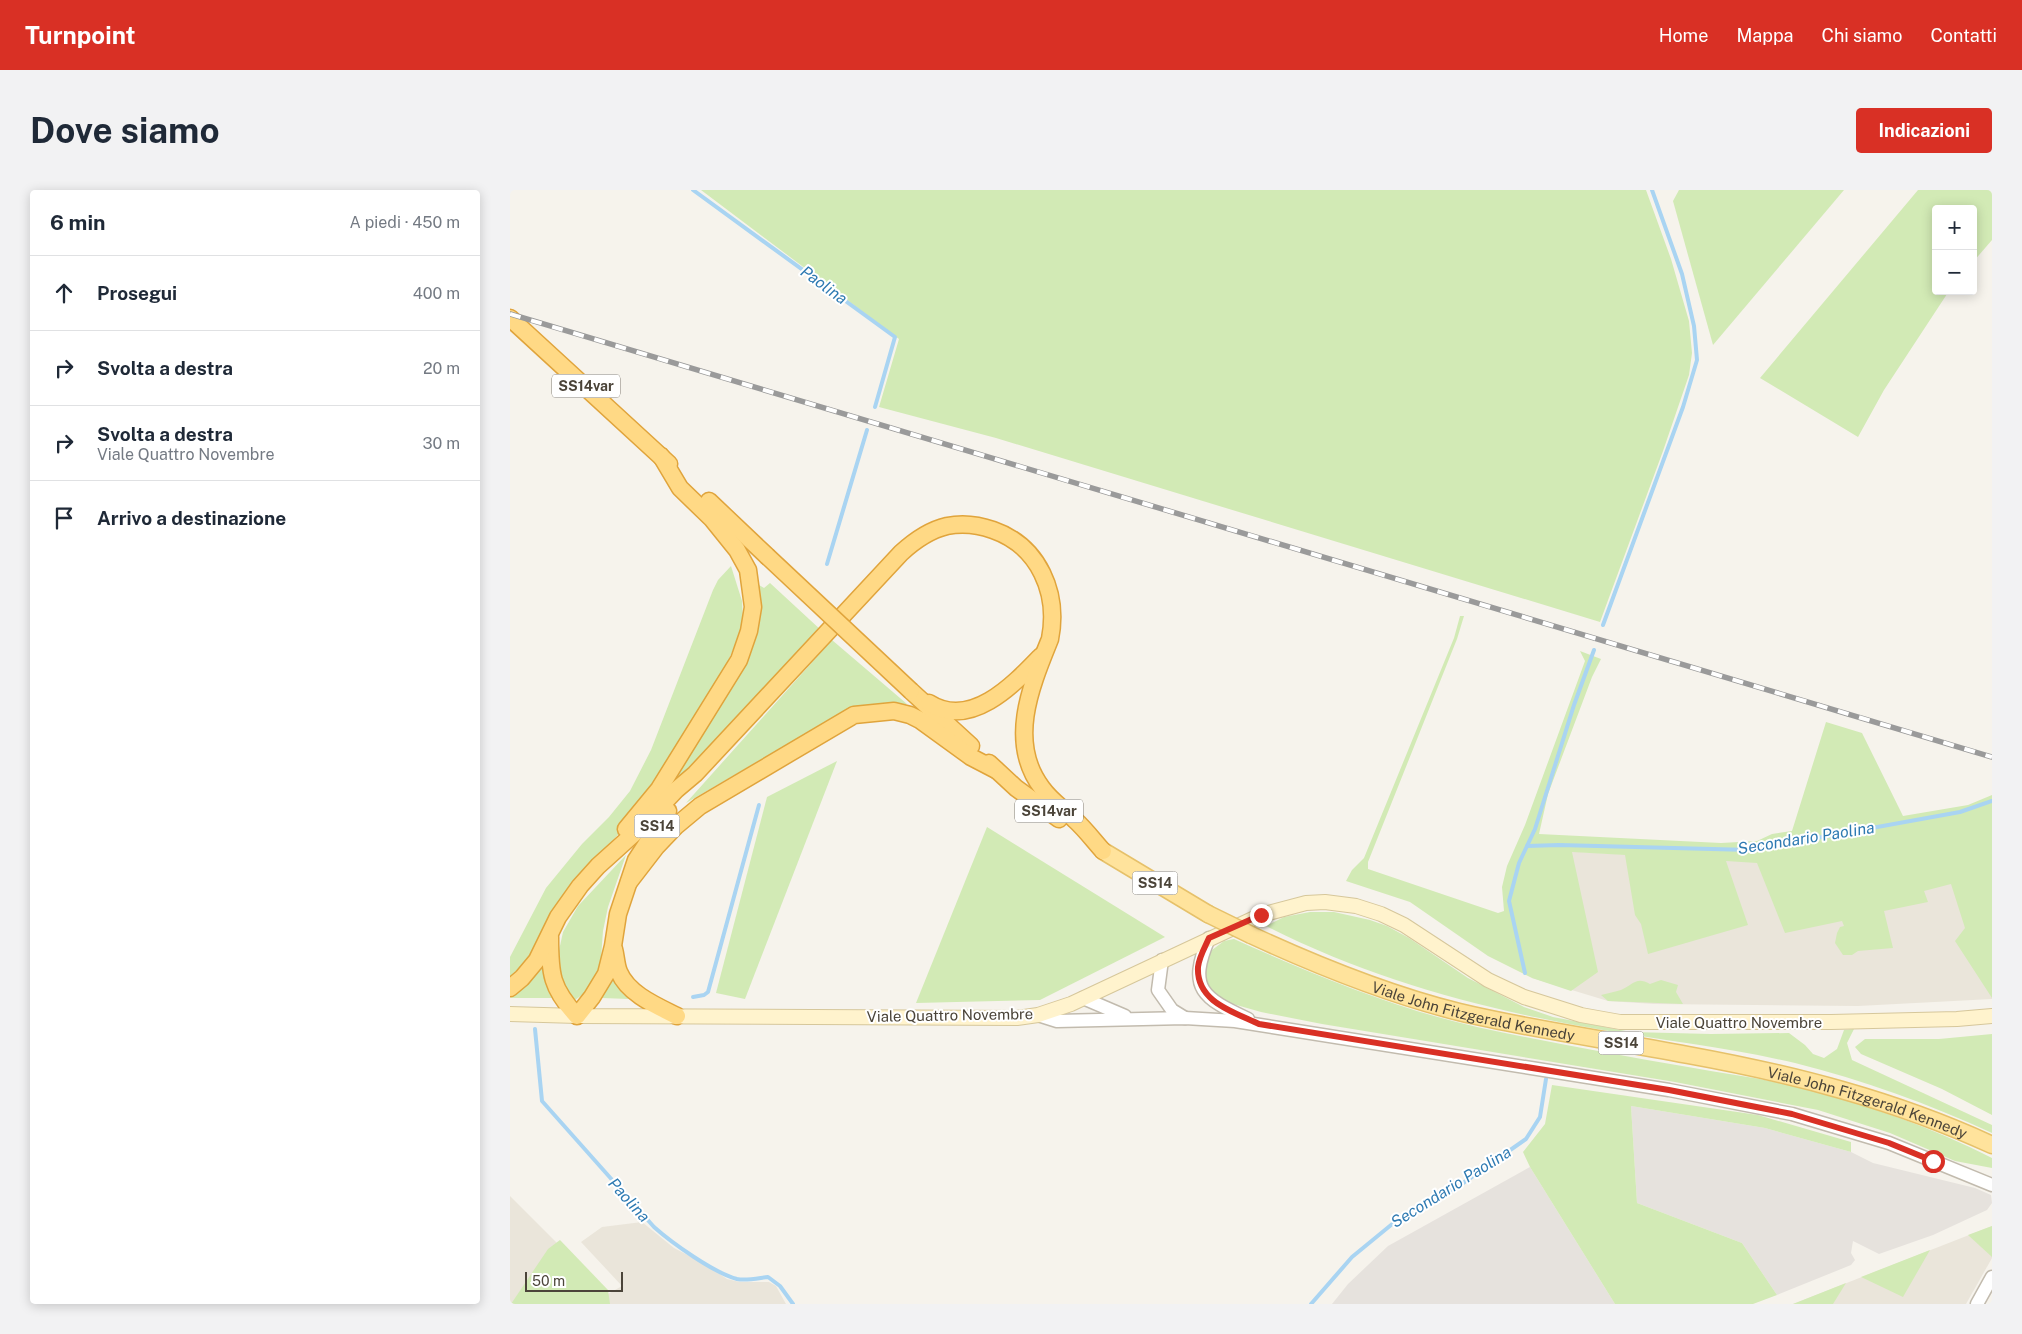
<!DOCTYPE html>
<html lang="it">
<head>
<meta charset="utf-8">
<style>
	body { margin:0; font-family:"Public Sans",sans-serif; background:#f2f2f3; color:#1f2937 }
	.controls { position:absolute; right:15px; top:15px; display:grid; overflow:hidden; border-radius:5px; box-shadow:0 2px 12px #0003 }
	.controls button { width:45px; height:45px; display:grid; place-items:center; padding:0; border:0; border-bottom:1px solid #e0e1e3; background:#fff; color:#1f2937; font:25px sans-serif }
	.scale { position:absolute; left:15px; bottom:12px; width:98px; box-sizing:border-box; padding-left:5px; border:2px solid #4b4439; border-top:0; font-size:14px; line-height:18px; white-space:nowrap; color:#4b4439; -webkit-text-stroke:4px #fff; paint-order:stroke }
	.stop { position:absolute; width:15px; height:15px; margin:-11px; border:4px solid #d93025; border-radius:50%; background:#fff }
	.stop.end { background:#d93025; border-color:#fff; box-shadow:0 1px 5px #0008 }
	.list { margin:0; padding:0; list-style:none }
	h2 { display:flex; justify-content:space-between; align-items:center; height:65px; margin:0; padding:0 20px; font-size:21px }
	h2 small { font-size:16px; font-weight:400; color:#747a83 }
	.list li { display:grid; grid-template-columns:32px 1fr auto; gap:15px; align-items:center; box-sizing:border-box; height:75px; padding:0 20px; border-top:1px solid #e0e1e3 }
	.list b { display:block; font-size:19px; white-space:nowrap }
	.list p { margin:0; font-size:16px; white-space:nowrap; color:#747a83 }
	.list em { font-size:16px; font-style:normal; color:#747a83 }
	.icon { flex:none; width:28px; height:28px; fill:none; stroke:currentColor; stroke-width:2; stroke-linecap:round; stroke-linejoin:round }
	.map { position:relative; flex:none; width:1482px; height:1114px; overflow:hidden; border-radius:5px }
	header { display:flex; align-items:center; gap:30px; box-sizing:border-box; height:70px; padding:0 25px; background:#d93025; color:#fff }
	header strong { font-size:24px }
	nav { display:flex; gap:28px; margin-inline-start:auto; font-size:18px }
	.intro { display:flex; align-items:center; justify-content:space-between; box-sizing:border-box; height:120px; padding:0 30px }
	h1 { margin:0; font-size:35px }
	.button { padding:12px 22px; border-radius:5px; background:#d93025; color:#fff; font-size:18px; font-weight:700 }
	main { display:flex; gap:30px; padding:0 30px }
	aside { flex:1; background:#fff; border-radius:5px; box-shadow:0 2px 12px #0003 }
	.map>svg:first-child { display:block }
	.residential { fill:#eae5da }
	.industrial { fill:#e6e2dd }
	.green { fill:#d2eab5 }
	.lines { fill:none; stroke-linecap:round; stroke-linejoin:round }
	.stream { stroke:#a9d4f2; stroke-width:4 }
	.tertiary-casing { stroke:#c2bbae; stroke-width:15 }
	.secondary-casing { stroke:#d6c79b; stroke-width:16 }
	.primary-casing { stroke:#e6c16a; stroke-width:19 }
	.trunk-casing { stroke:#e0a43c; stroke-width:19 }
	.tertiary { stroke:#fff; stroke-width:12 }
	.secondary { stroke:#fff3cd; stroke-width:14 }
	.primary { stroke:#ffe39c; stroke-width:16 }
	.trunk { stroke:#ffd985; stroke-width:16 }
	.rail-casing { stroke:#9a9a9a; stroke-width:5.5 }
	.rail { stroke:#fff; stroke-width:4; stroke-dasharray:11; stroke-linecap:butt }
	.primary-bridge-casing { stroke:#e6c16a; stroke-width:19; stroke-linecap:butt }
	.trunk-bridge-casing { stroke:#e0a43c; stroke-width:19; stroke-linecap:butt }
	.primary-bridge { stroke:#ffe39c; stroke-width:16 }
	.trunk-bridge { stroke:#ffd985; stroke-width:16 }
	.route { stroke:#d93025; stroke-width:6 }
	.labels { text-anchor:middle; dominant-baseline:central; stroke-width:4; stroke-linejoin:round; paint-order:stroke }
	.shield { fill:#fff; stroke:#817c74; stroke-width:1 }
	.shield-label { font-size:14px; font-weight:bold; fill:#4b4439 }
	.street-label { font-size:15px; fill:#4b4439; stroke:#fff }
	.water-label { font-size:16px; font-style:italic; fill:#2e7ab2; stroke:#fff }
</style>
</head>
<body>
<header>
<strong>Turnpoint</strong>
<nav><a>Home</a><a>Mappa</a><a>Chi siamo</a><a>Contatti</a></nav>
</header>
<div class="intro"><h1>Dove siamo</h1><a class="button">Indicazioni</a></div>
<main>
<aside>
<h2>6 min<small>A piedi · 450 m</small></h2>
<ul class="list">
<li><svg class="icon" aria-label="ahead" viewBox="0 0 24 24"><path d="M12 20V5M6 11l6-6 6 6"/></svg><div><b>Prosegui</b></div><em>400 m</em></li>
<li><svg class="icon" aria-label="right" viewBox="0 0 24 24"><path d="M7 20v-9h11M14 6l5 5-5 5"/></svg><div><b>Svolta a destra</b></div><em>20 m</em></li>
<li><svg class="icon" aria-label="right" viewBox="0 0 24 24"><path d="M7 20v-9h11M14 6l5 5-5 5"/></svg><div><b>Svolta a destra</b><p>Viale Quattro Novembre</p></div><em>30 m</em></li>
<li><svg class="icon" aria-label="arrive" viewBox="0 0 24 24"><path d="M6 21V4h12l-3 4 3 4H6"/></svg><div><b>Arrivo a destinazione</b></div></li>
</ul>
</aside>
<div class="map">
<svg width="1482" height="1114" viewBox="0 0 1482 1114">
	<rect width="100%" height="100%" fill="#f6f3ec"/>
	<!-- residential -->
	<g class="residential">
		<polygon points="1482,614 1482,809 1348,816 1144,814 1098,811 1022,788 1035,660 1246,672"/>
		<polygon points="0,1006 98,1104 112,1096 71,1052 92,1037 132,1032 164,1058 195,1074 217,1089 230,1092 259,1092 266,1096 276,1114 0,1114"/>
		<polygon points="1482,1036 1482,1068 1456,1114 1283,1114"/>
	</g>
	<!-- industrial -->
	<g class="industrial">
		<polygon points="1121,916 1255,938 1341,962 1363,973 1465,998 1481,1005 1482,1013 1477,1020 1423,1045 1369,1064 1343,1051 1341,1063 1345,1070 1341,1075 1267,1105 1232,1053 1127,1013"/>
		<polygon points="1020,977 1105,1114 822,1114 838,1094 878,1056"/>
	</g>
	<!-- green -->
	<g class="green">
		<polygon points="191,0 1136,0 1161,69 1179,131 1182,163 1179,185 1153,261 1090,432 486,248 369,217 389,149"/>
		<polygon points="1169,0 1334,0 1203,155 1163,11"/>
		<polygon points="1408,0 1482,0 1482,50 1463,72 1463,19 1426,19 1426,101 1439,101 1374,200 1348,247 1250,188"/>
		<polygon points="221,376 232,411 233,429 229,446 211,487 131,619 52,707 37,732 17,775 0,788 0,767 36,698 72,654 99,627 120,601 141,560 203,400 208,390"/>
		<polygon points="260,393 312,441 159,600 156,598 250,415 249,395 254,398"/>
		<polygon points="950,426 954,426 947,449 858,672 858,679 988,723 994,721 992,697 997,676 1015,635 1075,471 1070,461 1091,469 1082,487 1038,604 1029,644 1211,653 1247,651 1262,644 1282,641 1316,532 1352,543 1393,626 1458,615 1482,605 1482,808 1445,751 1455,738 1441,694 1414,701 1418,712 1374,721 1383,758 1348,761 1342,765 1333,765 1325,753 1327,743 1330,737 1334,736 1332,731 1275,743 1247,673 1216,671 1238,735 1138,764 1131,734 1125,725 1115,665 1062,662 1088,782 1061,801 1022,788 978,766 900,712 836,691 842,680 854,668 944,448"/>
		<polygon points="322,450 397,514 349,516 321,529 176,613"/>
		<polygon points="327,571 235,809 206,803 257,607"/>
		<polygon points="477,637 655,747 530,810 406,813"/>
		<polygon points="116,665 98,717 93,741 90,782 76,802 65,810 48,787 48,765 53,742 68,716"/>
		<path d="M 800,722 L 824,722 L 860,730 L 877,736 L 899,748 L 958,788 L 1014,817 L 1043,827 L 1121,842 L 1201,844 L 1279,843 L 1295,855 L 1303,864 L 1314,868 L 1327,859 L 1334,840 L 1344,839 L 1337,853 L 1342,870 L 1482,935 L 1482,943 C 1419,914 1353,890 1285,873 C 1221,858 1157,851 1093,840 C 976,820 862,790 756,736 L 774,727 Z"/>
		<path d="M 724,749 C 802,784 883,818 967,837 C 1037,852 1108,865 1178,877 C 1214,884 1252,888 1288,897 C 1352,913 1424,938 1482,968 L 1482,978 L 1445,971 L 1380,943 L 1308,920 L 1165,892 L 812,834 L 751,822 L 716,812 L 701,803 L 694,789 L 696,771 L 702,760 L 714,751 Z"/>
		<polygon points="33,775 42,808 0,808 19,793"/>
		<polygon points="103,787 110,801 119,809 92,808"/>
		<path d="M 1151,790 L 1168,795 L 1166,802 L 1173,814 L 1098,811 L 1091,805 C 1098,803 1105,802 1111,800 C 1123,795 1126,786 1140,794 Z"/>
		<polygon points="1482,844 1482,925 1432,899 1351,864 1345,857 1355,849 1429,849"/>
		<polygon points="1042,895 1248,925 1341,952 1341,962 1255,938 1121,916 1127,1013 1232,1053 1267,1105 1243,1114 1105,1114 1020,977 1013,962 1035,934"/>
		<polygon points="1482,1036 1482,1067 1458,1045"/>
		<polygon points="50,1050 98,1100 100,1114 1,1114 38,1059"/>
		<polygon points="1420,1060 1393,1107 1351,1087"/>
		<polygon points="1336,1093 1323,1114 1283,1114"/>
	</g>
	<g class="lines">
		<!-- stream -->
		<g class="stream">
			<polyline points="183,0 385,147 365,217"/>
			<polyline points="317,374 357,240"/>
			<polyline points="1093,435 1173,217 1187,170 1184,136 1172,84 1142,0"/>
			<polyline points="1017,656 1025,639 1064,515 1084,460"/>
			<polyline points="1015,783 999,711 1009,673 1017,656 1049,655 1240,660 1450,622 1482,611"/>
			<polyline points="183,807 194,805 198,802 249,615"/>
			<path d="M 25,839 L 32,911 L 144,1037 C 162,1053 204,1083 227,1089 C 236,1091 249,1088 258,1087 L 270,1096 L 283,1114"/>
			<polyline points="801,1114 842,1067 892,1026 946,998 1016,949 1030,927 1036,889"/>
		</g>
		<defs>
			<g id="tertiary">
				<path d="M 699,748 C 677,799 693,808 738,829"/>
				<polyline points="652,770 648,800 662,820 675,828"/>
				<polyline points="573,808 615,826"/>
				<polyline points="528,825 547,831 675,828 725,831 1159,900 1282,924 1379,953 1482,995"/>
				<polyline points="1467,1114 1482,1087"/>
			</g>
			<polyline id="secondary" points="0,824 67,826 507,828 528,825 561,814 751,725 796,713 815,712 846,716 871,724 894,735 978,790 1014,807 1071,825 1110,832 1321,832 1447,829 1482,826"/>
			<g id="primary">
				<polyline points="593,661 698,724"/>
				<path id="s1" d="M 741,745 C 808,776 877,804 949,822 C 1024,840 1101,850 1178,865 C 1282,884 1385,910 1482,955"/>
			</g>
			<g id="trunk">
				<polyline points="0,128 159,274"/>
				<polyline points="199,311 257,366"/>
				<polyline points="401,501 461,556"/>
				<path d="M 419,513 C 461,540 504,494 531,466"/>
				<polyline points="479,573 506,598 549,629"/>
				<polyline points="116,639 149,599 229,470 239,441 243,417 238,380 227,360 202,329 170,298 151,266"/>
				<polyline points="119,692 146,657 166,636 190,616 344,525 384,521 400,525 410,530 461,567 486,580"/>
				<path d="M 40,747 C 40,784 41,798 67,826 L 82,807 L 96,784 L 103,756 L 108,724 L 126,670 L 158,621"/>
				<path d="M 104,759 C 106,766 106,775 109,782 C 118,804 147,816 167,826"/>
				<path d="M 0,798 L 12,788 L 27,770 L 48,727 L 70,696 L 88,676 L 128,640 L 166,600 L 185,584 L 391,363 C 404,351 420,340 437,336 C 452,333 469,335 483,340 C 529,356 549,403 540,449 C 521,496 497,552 532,598 C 541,611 554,619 565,630 C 575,639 584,651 593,661"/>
			</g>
		</defs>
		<!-- tertiary casing -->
		<use href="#tertiary" class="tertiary-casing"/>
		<!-- secondary casing -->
		<use href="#secondary" class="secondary-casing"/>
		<!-- primary casing -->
		<use href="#primary" class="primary-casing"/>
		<!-- trunk casing -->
		<use href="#trunk" class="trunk-casing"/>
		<!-- tertiary -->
		<use href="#tertiary" class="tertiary"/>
		<!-- secondary -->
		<use href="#secondary" class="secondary"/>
		<!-- primary -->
		<use href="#primary" class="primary"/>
		<!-- trunk -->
		<use href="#trunk" class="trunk"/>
		<defs>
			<polyline id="rail" points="0,124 1482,567"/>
		</defs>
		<!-- rail casing -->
		<use href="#rail" class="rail-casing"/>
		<!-- rail -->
		<use href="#rail" class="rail"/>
		<defs>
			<polyline id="primary-bridge" points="698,724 741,745"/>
			<polyline id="trunk-bridge" points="257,366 401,501"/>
		</defs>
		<!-- primary-bridge casing -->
		<use href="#primary-bridge" class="primary-bridge-casing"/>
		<!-- trunk-bridge casing -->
		<use href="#trunk-bridge" class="trunk-bridge-casing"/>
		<!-- primary-bridge -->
		<use href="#primary-bridge" class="primary-bridge"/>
		<!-- trunk-bridge -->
		<use href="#trunk-bridge" class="trunk-bridge"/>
	</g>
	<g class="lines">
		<!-- route -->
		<path class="route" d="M 751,725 L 699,748 C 695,757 689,767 688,777 C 686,812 724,822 749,834 L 1159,900 L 1282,924 L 1379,953 L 1423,971"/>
	</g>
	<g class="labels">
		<!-- shield labels -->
		<g class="shield">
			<rect x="42" y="184.5" width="68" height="23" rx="4"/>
			<rect x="505" y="609.5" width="68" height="23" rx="4"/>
			<rect x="124.5" y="624.5" width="45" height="23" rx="4"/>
			<rect x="622.5" y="681.5" width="45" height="23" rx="4"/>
			<rect x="1088.5" y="841.5" width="45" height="23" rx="4"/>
		</g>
		<g class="shield-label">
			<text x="76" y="196">SS14var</text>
			<text x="539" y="621">SS14var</text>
			<text x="147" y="636">SS14</text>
			<text x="645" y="693">SS14</text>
			<text x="1111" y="853">SS14</text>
		</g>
		<!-- street labels -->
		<g class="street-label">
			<text stroke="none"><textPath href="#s1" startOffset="236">Viale John Fitzgerald Kennedy</textPath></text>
			<text transform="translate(440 825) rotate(-1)">Viale Quattro Novembre</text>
			<text x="1229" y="832">Viale Quattro Novembre</text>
			<text stroke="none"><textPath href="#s1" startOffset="641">Viale John Fitzgerald Kennedy</textPath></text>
		</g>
		<!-- water labels -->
		<g class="water-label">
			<text transform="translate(314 95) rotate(36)">Paolina</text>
			<text transform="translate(1296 648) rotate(-9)">Secondario Paolina</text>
			<text transform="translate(941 997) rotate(-32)">Secondario Paolina</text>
			<text transform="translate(119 1010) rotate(48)">Paolina</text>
		</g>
	</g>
</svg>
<div class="controls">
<button>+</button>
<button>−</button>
</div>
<div class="scale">50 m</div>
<div class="stop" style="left:1423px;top:971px"></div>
<div class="stop end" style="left:751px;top:725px"></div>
</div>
</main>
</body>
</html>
